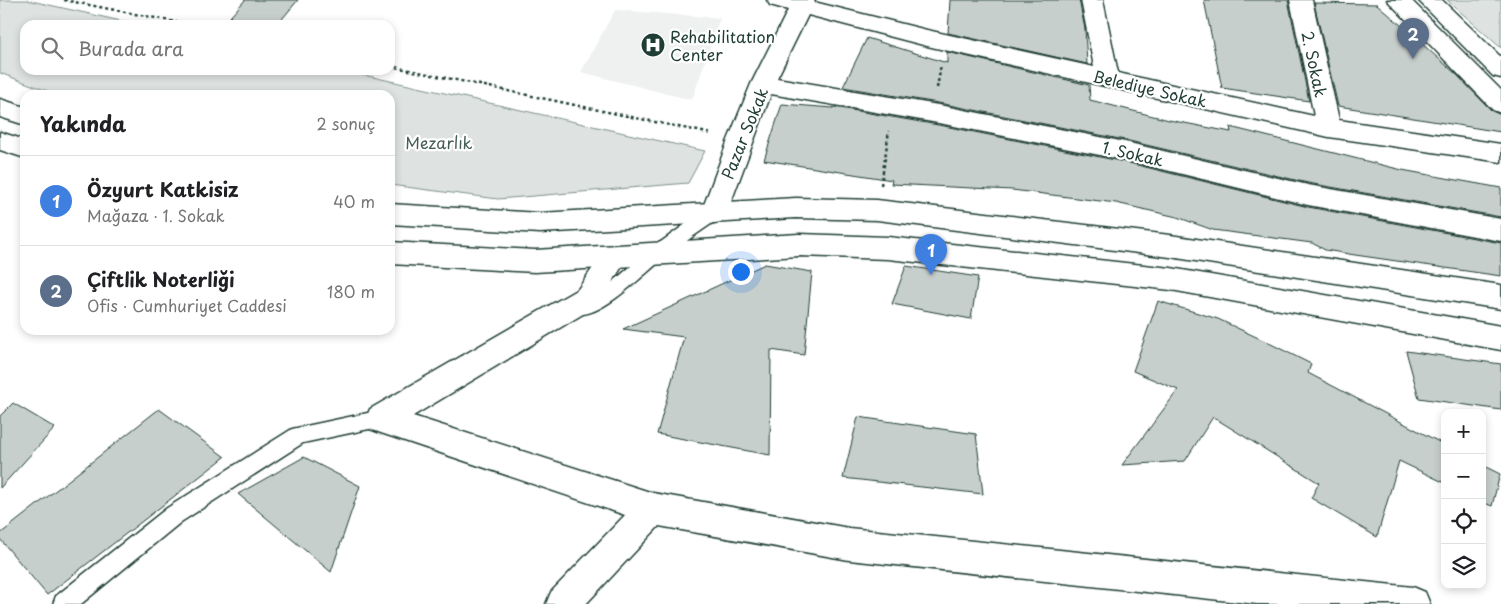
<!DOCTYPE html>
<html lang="tr">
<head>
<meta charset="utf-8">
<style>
	body { margin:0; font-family:"Playpen Sans",sans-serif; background:#f2f2f2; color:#202124 }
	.controls { position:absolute; right:15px; bottom:15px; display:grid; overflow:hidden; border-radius:10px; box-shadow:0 2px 8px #0003 }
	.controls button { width:45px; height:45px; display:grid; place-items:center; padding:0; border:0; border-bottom:1px solid #e0e0e0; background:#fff; color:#202124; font:25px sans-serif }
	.you { position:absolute; left:740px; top:271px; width:18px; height:18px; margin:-12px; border:4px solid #fff; border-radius:50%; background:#1a73e8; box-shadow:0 0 0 8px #1a73e833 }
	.badge { display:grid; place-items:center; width:32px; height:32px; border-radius:50%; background:#0b8043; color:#fff; font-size:16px; font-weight:700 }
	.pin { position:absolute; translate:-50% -41px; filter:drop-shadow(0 1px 2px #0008) }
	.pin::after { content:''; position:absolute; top:26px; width:18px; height:15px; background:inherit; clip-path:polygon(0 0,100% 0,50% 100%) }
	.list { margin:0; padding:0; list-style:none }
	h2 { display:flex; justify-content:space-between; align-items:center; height:65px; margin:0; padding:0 20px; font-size:21px }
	h2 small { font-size:16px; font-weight:400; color:#757577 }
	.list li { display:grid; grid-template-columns:32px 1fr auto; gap:15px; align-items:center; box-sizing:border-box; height:90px; padding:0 20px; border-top:1px solid #e0e0e0 }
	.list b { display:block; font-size:19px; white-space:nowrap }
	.list p { margin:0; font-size:16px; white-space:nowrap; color:#757577 }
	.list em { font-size:16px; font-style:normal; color:#757577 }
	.icon { flex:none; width:28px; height:28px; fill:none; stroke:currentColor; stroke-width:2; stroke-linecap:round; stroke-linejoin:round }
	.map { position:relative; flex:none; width:1501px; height:604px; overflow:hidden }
	.search { position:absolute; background:#fff; box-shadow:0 2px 8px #0003; left:20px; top:20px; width:375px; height:55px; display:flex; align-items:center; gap:12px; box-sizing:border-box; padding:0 18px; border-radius:15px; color:#757577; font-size:19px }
	.panel { position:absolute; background:#fff; box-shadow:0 2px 8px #0003; left:20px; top:90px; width:375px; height:245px; border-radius:15px }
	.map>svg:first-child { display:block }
	.built { fill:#eef1f0 }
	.green { fill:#dee3e2; stroke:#7e908b }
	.building { fill:#c7cfcc; stroke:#1f3d34 }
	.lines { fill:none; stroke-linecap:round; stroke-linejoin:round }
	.lane-casing { stroke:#1f3d34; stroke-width:3 }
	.street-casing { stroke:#1f3d34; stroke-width:3 }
	.secondary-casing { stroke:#1f3d34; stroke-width:3 }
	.path { stroke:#1f3d34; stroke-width:2.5; stroke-dasharray:3 3; stroke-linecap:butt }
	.lane { fill:#fff; fill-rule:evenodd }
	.street { fill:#fff; fill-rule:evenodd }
	.secondary { fill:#fff; fill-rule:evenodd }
	.labels { text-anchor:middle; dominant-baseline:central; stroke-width:4.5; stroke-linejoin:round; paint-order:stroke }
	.poi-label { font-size:16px; fill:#1f3d34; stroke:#fff; text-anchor:start }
	.street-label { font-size:16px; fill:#1f3d34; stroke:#fff }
	.park-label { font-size:16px; fill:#455e57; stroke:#fff }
</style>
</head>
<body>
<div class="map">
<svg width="1501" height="604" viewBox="0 0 1501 604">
	<rect width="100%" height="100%" fill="#fff"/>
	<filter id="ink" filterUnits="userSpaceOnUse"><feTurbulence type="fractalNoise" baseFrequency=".02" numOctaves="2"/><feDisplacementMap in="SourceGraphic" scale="10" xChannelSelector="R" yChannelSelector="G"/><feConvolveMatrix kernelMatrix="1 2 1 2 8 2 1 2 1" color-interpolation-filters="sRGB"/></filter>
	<g filter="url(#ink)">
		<!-- built -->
		<polygon class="built" points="615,10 720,18 692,100 581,72"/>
		<!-- green -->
		<g class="green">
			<polygon points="0,0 27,0 139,25 25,25 25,70 341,70 705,151 688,183 498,199 390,185 390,95 58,95 0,73"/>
			<polygon points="1447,0 1501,0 1501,48"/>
		</g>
		<!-- building -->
		<g class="building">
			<polygon points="245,0 298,0 277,25 223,25"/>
			<polygon points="950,0 1079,0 1085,29 1087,64 948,33"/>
			<polygon points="1204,0 1288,0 1309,101 1222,88"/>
			<polygon points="1314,3 1377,4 1456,74 1492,111 1501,115 1501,132 1338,106"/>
			<polygon points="867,38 947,63 947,52 1089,85 1090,100 1169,120 1231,132 1230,127 1402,170 1501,188 1501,217 1308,183 1125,140 944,104 843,87"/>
			<polygon points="782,104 833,108 834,107 944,126 1125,162 1308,207 1501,243 1501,276 1355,255 1325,250 1312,243 1213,230 1177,217 1116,203 1012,190 891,184 892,180 764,160"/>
			<polygon points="765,264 812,272 804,355 771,350 770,455 657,434 684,337 623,329"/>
			<polygon points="906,266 978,277 971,319 892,304"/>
			<polygon points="1158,301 1218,319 1269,343 1311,364 1308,373 1445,445 1445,483 1399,461 1377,537 1311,498 1319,483 1213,417 1185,461 1122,465 1178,390 1133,371"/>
			<polygon points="1406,351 1501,364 1501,410 1419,398"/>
			<polygon points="13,403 55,428 0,488 0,416"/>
			<polygon points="159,409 225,457 47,595 0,539 0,534"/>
			<polygon points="858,417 976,434 983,494 843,478"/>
			<polygon points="304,457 360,486 331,572 238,494"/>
			<polygon points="1482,465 1500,474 1492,506 1482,502"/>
		</g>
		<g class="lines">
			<defs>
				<g id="lane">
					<path d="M 714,206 L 720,208 L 722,213 L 720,218 C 701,231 681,244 663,259 C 646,272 598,321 577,313 L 574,308 L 577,303 L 609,285 L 651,249 L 708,208 Z"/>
					<polygon points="389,405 396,408 398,414 396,420 388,425 303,443 181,522 81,604 53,604 56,596 167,508 292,429 377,411"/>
				</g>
				<g id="street">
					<polygon points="767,0 815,0 814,2 927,30 1094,67 1081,0 1103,0 1118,73 1314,116 1290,0 1312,0 1339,120 1501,144 1501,162 1329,137 927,46 808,15 777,78 944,106 1125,142 1308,185 1501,219 1501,241 1308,205 1125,160 944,124 771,94 727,213 723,220 714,223 705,220 701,213 728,140 751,84 788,10 770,5"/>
					<polygon points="615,246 624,249 628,257 598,305 413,416 653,493 849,528 1413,587 1425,592 1430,604 1257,604 849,560 659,526 586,604 546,604 551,592 625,515 381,433 370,429 366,419 370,409 578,289 606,249"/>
				</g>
				<g id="secondary">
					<polygon points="1387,0 1411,0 1501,90 1501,113 1493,110"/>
					<polygon points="1418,0 1442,0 1501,57 1501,78 1493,76"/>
					<polygon points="0,99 25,107 25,125 0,117"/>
					<polygon points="0,132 25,140 25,158 0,150"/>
					<polygon points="796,198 877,200 1170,235 1501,285 1501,309 1170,257 877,220 796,218 540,233 390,224 390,204 540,213"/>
					<polygon points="799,234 888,237 1171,268 1501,326 1501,350 1171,290 888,259 799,256 535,272 390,264 390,242 535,250"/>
				</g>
			</defs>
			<!-- lane casing -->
			<use href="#lane" class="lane-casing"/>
			<!-- street casing -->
			<use href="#street" class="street-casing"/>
			<!-- secondary casing -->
			<use href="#secondary" class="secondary-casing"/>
			<!-- path -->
			<g class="path">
				<polyline points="64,0 191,25"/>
				<polyline points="390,66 712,134"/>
				<polyline points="937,88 941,65"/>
				<polyline points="881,185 889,131"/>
			</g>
			<!-- lane -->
			<use href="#lane" class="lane"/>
			<!-- street -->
			<use href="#street" class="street"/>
			<!-- secondary -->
			<use href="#secondary" class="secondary"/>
		</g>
	</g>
	<!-- icons -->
	<defs>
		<symbol id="hospital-disc" viewBox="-11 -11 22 22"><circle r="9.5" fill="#1f3d34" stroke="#fff"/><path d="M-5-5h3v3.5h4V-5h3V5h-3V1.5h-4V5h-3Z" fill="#fff"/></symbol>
	</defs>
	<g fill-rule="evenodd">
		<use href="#hospital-disc" x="639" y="31" width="28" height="28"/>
	</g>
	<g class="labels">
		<!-- poi labels -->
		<g class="poi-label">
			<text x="670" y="36">Rehabilitation<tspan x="670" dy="18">Center</tspan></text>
		</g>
		<!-- street labels -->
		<g class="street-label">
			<text transform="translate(1315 64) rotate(78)">2. Sokak</text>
			<text transform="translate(1150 88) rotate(13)">Belediye Sokak</text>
			<text transform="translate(744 133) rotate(-68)">Pazar Sokak</text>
			<text transform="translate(1133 153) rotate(13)">1. Sokak</text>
		</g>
		<!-- park labels -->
		<g class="park-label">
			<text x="439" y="142">Mezarlık</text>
		</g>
	</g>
</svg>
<div class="controls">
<button>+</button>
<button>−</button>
<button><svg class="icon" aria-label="locate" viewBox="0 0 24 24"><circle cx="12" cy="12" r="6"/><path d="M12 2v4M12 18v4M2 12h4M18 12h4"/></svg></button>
<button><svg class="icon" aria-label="layers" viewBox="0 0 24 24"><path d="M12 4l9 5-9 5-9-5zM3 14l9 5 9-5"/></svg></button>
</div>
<div class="you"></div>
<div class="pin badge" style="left:931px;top:275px;background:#3f7fe0">1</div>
<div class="pin badge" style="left:1413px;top:59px;background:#5c6f8a">2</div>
<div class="search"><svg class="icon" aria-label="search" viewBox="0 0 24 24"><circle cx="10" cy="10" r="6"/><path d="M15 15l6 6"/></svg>Burada ara</div>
<section class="panel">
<h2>Yakında<small>2 sonuç</small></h2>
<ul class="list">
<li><span class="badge" style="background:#3f7fe0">1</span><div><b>Özyurt Katkisiz</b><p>Mağaza · 1. Sokak</p></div><em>40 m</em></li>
<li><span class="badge" style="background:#5c6f8a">2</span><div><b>Çiftlik Noterliği</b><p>Ofis · Cumhuriyet Caddesi</p></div><em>180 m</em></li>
</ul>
</section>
</div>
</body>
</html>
